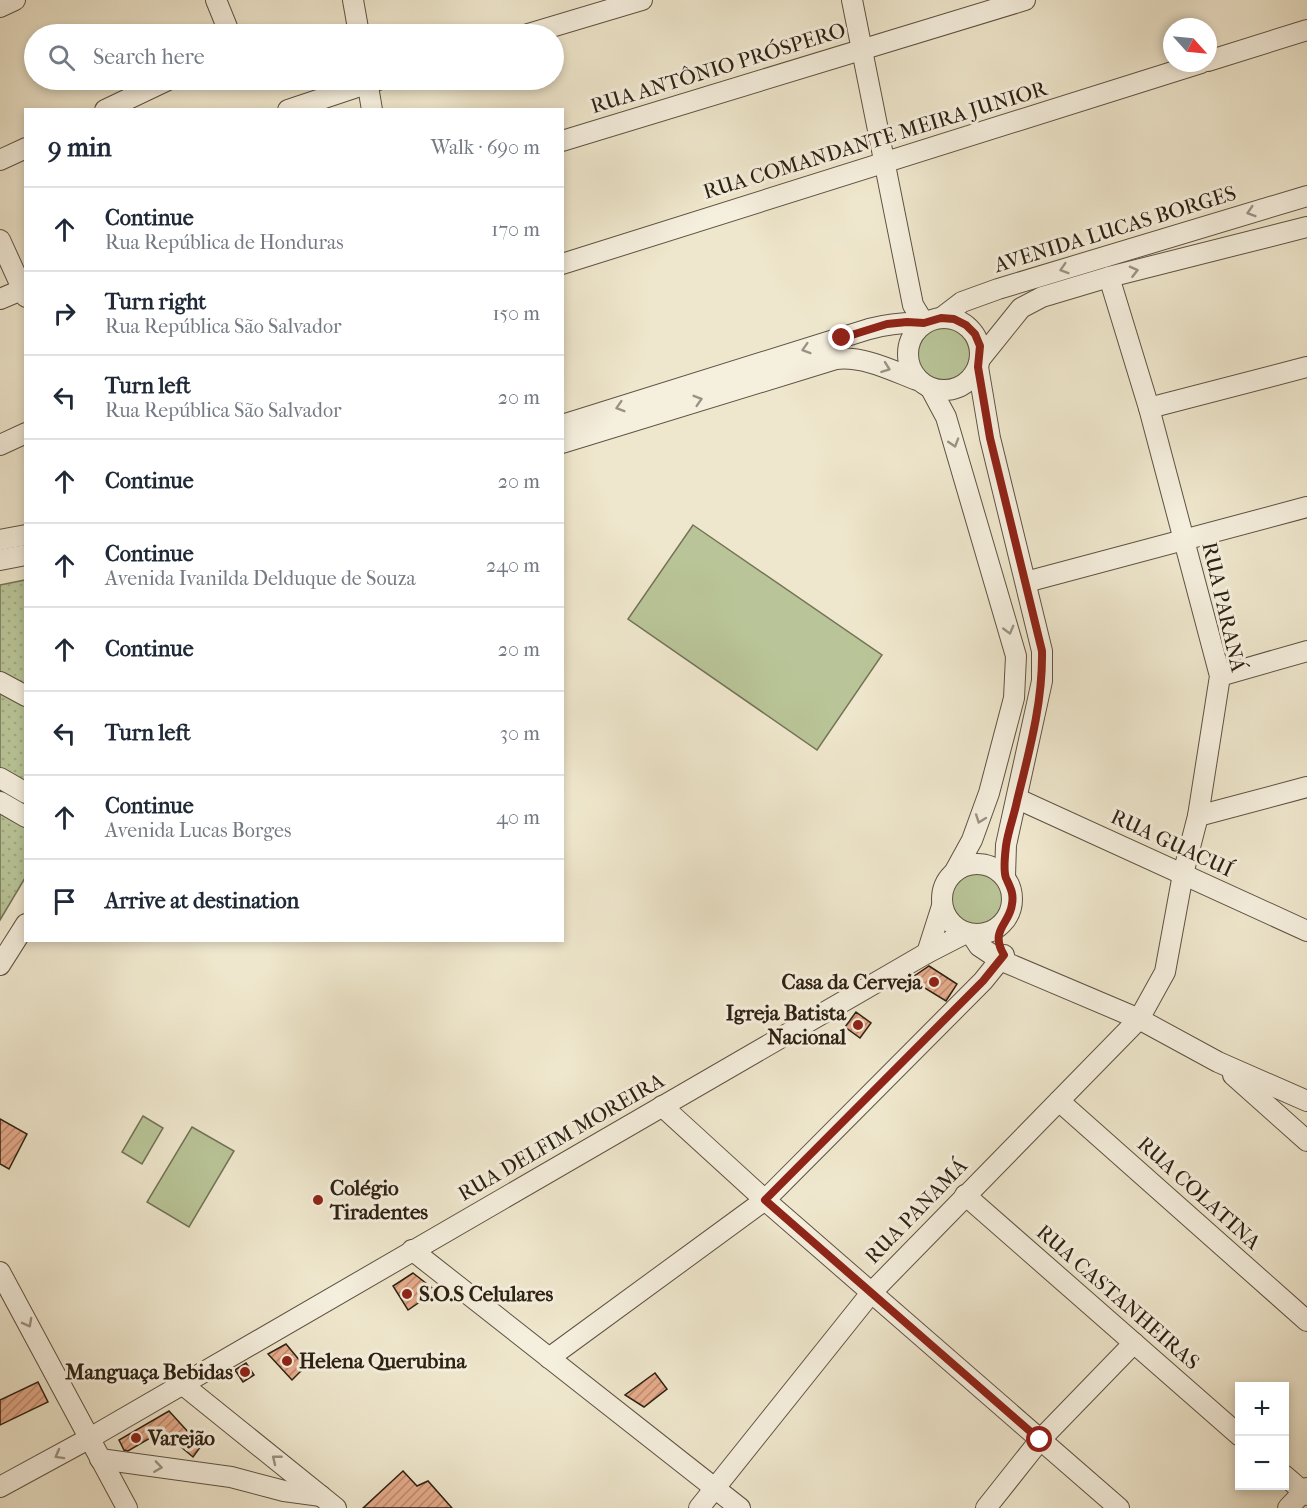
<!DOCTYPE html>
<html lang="en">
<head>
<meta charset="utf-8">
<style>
	body { margin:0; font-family:"IM FELL French Canon",serif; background:#f6f6f7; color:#1f2937 }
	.controls { position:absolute; right:18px; bottom:18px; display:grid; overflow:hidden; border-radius:0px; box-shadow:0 3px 9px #0003 }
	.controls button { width:54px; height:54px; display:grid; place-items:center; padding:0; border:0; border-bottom:2px solid #e0e1e3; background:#fff; color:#1f2937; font:30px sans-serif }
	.compass { position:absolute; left:1163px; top:18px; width:54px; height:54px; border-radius:50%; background:#fff; box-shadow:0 3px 9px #0003; rotate:117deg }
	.stop { position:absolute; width:18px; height:18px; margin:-14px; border:4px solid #8f2418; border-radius:50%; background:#fff }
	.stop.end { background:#8f2418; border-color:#fff; box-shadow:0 2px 6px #0008 }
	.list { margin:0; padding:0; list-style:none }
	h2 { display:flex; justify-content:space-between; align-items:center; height:78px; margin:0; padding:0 24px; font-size:26px }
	h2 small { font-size:20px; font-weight:400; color:#747a83 }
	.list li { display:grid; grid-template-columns:39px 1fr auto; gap:18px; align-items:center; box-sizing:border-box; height:84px; padding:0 24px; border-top:2px solid #e0e1e3 }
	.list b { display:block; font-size:22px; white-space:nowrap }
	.list p { margin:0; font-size:20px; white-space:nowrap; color:#747a83 }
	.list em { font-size:20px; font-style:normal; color:#747a83 }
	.icon { flex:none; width:33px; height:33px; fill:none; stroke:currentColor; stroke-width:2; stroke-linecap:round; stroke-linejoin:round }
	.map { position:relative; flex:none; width:1307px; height:1508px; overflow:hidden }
	.search { position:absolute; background:#fff; box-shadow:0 3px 9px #0003; left:24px; top:24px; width:540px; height:66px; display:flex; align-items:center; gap:15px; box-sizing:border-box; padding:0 21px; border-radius:33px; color:#747a83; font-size:22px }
	.panel { position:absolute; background:#fff; box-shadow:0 3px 9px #0003; left:24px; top:108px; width:540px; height:834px; border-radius:0px }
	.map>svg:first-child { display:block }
	.green { fill:#b9c598; stroke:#737356; stroke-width:1.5 }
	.park { fill:url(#park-dots); stroke:#737356; stroke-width:1.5 }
	.building { fill:url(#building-hatch); stroke:#2d2113; stroke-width:1.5 }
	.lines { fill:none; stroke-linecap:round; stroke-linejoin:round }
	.minor-casing { stroke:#5e5242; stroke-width:22 }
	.minor { stroke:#f5efde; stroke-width:20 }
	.oneway { stroke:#9b9283 }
	.route { stroke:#8f2418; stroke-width:8 }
	.poi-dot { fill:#8f2418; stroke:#f5efde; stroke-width:2 }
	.labels { text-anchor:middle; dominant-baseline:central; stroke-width:6; stroke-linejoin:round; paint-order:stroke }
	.street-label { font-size:21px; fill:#2d2113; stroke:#f5efde }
	.poi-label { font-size:21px; font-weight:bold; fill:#2d2113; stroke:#f5efde; text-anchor:start }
</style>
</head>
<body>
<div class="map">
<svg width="1307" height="1508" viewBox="0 0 1307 1508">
	<defs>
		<pattern id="park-dots" width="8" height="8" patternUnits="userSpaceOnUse" patternTransform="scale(1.5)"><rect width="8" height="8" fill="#b9c598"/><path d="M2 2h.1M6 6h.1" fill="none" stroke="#9fa982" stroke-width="1.8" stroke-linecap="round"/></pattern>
		<pattern id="building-hatch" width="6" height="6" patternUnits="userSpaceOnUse" patternTransform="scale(1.5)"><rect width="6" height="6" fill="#e6ab8b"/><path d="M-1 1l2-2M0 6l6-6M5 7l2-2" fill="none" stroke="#bb8b70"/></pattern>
	</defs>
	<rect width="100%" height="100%" fill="#efe7cd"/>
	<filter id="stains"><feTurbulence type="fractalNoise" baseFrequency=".00333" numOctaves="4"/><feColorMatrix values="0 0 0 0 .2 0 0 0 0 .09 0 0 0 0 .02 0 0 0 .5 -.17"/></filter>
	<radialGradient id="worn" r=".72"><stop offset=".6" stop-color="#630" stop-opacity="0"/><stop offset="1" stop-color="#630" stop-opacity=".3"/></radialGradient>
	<!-- green -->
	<g class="green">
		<circle cx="943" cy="354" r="27"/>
		<polygon points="693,525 882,655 817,750 628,619"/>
		<circle cx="977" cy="899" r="30"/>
		<polygon points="143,1116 163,1128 142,1164 122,1152"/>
		<polygon points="192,1127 234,1151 189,1227 147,1202"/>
	</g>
	<!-- park -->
	<polygon class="park" points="25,580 25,878 0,920 0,585"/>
	<!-- building -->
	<g class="building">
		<polygon points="929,966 957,984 946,1001 910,979"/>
		<polygon points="856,1012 871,1023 860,1038 845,1027"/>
		<polygon points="0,1119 27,1134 9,1169 0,1164"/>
		<polygon points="413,1273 436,1291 408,1310 393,1286"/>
		<polygon points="286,1344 305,1367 292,1380 268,1354"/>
		<polygon points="246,1363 254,1375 243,1382 235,1370"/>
		<polygon points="655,1373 667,1389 644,1407 625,1395"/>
		<polygon points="38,1382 48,1402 0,1425 0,1400"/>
		<polygon points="169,1411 201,1446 193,1457 162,1431 128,1451 124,1450 119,1440"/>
		<polygon points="403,1471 417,1486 428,1481 452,1508 363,1508"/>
	</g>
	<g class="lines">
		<defs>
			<g id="minor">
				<polyline points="216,0 227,27 227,34"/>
				<polyline points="353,0 359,34"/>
				<polyline points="852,0 913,305 924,323"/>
				<polyline points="0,7 15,0"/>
				<polyline points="528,34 642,0"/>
				<polyline points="1208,61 1307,30"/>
				<polyline points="367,80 372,110"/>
				<polyline points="105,110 168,80"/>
				<polyline points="288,110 378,80"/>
				<polyline points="562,141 1025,0"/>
				<polyline points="0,160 26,148"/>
				<polyline points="0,240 26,297"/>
				<polyline points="562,264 1201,63"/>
				<polyline points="0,299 26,288"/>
				<circle cx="944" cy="354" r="36"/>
				<polyline points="941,318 962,302 998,289 1307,196"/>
				<polyline points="980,359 1021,308 1042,297 1109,277 1307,227"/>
				<polyline points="978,367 990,438 1042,651 1042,681 1006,845 1005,876"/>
				<polyline points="931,389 946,417 1016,656 1014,698 989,793 972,840 955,871"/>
				<polyline points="1149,408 1307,367"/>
				<path d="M 562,425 L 869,329 C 888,324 904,322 924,323"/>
				<path d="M 562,443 L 836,359 C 864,356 891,370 917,380"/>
				<polyline points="0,445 26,433"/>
				<polyline points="0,540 26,535"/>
				<polyline points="0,560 26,555"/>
				<polyline points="1026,582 1307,507"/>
				<polyline points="1220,676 1307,651"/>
				<polyline points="0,682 26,696"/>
				<polyline points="0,778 26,793"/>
				<polyline points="1018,799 1307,931"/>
				<polyline points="0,802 26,817"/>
				<polyline points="1198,816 1307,787"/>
				<circle cx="977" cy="899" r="35"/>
				<polyline points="971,934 979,946 1000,960 1139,1019 1218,1062 1307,1101"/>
				<polyline points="927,953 942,906"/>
				<polyline points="0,965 26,924"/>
				<polyline points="1233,1075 1307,1141"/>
				<polyline points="1059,1101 1307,1321"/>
				<polyline points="662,1106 765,1200 1119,1508"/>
				<polyline points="965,1195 1240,1436"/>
				<polyline points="412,1250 740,1508"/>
				<polyline points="0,1272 127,1508"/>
				<polyline points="549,1358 765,1200 983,981 1004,955"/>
				<polyline points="182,1384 336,1508"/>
				<polyline points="100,1459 231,1477 284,1491 321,1496"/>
				<polyline points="1284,1475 1307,1495"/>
				<polyline points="0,1487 90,1438 927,953 966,933"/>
				<polyline points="699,1508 871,1293 1139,1019 1165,972 1183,874 1198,816 1220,676 1149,408 1109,277"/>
				<polyline points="986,1508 1040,1440 1134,1343"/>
				<polyline points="1288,1508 1307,1488"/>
			</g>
		</defs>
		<!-- minor casing -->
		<use href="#minor" class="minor-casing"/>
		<!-- minor -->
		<use href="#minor" class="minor"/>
	</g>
	<!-- one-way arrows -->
	<defs><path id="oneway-chevron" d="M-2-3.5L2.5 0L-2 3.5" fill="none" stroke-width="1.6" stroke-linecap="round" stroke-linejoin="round" transform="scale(1.5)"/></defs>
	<g class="oneway">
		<use href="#oneway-chevron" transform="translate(1251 212) rotate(163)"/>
		<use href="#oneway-chevron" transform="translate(1064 269) rotate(163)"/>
		<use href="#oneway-chevron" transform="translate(1134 271) rotate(-14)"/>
		<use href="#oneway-chevron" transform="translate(806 349) rotate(163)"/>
		<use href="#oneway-chevron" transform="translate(886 368) rotate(20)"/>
		<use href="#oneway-chevron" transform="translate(698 400) rotate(-17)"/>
		<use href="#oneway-chevron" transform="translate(620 407) rotate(163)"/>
		<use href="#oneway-chevron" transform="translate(954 443) rotate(73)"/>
		<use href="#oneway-chevron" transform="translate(1009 630) rotate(75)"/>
		<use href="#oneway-chevron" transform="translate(980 819) rotate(110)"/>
		<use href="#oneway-chevron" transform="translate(28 1323) rotate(62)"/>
		<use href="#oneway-chevron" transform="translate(59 1455) rotate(151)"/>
		<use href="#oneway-chevron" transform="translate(276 1459) rotate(-141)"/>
		<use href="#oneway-chevron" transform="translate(158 1467) rotate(8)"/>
	</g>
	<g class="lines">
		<!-- route -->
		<path class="route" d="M 842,338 L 887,324 L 907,322 L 924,323 L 941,318 L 954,319 L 966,325 L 975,334 L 980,346 L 978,367 L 990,438 L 1042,651 C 1043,702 1029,752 1017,801 C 1014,816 1008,831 1006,846 C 1005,855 1003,870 1006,878 C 1010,887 1014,893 1012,904 C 1010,924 989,930 1004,955 L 983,981 L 765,1200 L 1040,1440"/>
	</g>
	<!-- markers -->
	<g class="poi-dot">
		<circle cx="934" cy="982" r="6"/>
		<circle cx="858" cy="1025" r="6"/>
		<circle cx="318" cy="1200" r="6"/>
		<circle cx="407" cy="1294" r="6"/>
		<circle cx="287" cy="1361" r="6"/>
		<circle cx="245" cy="1372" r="6"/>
		<circle cx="136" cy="1438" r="6"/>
	</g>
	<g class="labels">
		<!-- street labels -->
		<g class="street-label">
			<text transform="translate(718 68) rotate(-17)">RUA ANTÔNIO PRÓSPERO</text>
			<text transform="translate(875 140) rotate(-17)">RUA COMANDANTE MEIRA JUNIOR</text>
			<text transform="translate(1115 229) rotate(-17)">AVENIDA LUCAS BORGES</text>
			<text transform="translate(1224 607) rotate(77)">RUA PARANÁ</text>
			<text transform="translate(1172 843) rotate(25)">RUA GUACUÍ</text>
			<text transform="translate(561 1137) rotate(-30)">RUA DELFIM MOREIRA</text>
			<text transform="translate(1199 1193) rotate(42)">RUA COLATINA</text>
			<text transform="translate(916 1211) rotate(-46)">RUA PANAMÁ</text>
			<text transform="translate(1118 1297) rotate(41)">RUA CASTANHEIRAS</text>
		</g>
		<!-- poi labels -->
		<g class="poi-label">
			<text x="922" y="982" text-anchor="end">Casa da Cerveja</text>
			<text x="846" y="1013" text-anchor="end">Igreja Batista<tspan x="846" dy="24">Nacional</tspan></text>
			<text x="330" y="1188">Colégio<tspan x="330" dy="24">Tiradentes</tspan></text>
			<text x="419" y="1294">S.O.S Celulares</text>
			<text x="299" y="1361">Helena Querubina</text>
			<text x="233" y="1372" text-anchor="end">Manguaça Bebidas</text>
			<text x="148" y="1438">Varejão</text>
		</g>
	</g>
	<rect width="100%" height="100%" filter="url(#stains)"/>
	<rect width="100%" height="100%" fill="url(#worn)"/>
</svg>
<div class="controls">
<button>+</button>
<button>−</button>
</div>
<svg class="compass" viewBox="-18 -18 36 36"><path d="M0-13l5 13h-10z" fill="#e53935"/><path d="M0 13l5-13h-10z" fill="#747a83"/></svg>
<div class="stop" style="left:1040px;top:1440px"></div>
<div class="stop end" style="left:842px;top:338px"></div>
<div class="search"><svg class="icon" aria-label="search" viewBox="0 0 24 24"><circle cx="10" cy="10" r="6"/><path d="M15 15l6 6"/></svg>Search here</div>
<section class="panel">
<h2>9 min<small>Walk · 690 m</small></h2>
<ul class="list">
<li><svg class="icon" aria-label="ahead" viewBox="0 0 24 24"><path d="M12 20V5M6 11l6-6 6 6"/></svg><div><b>Continue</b><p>Rua República de Honduras</p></div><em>170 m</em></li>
<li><svg class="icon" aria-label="right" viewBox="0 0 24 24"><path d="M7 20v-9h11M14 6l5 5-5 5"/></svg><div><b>Turn right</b><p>Rua República São Salvador</p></div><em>150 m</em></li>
<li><svg class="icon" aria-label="left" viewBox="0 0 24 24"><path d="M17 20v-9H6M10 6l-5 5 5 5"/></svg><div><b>Turn left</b><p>Rua República São Salvador</p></div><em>20 m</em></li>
<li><svg class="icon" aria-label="ahead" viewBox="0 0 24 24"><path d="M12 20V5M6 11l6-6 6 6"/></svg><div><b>Continue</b></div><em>20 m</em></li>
<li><svg class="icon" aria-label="ahead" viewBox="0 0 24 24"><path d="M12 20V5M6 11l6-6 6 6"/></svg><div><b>Continue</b><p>Avenida Ivanilda Delduque de Souza</p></div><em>240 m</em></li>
<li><svg class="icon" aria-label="ahead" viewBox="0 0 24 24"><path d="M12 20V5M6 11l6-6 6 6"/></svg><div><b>Continue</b></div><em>20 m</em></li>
<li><svg class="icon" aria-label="left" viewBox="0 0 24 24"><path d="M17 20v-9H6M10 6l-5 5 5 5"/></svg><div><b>Turn left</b></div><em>30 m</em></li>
<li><svg class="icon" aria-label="ahead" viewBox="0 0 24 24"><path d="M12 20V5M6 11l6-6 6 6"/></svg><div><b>Continue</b><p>Avenida Lucas Borges</p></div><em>40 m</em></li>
<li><svg class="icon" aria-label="arrive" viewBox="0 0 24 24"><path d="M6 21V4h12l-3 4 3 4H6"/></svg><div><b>Arrive at destination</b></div></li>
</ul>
</section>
</div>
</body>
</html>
